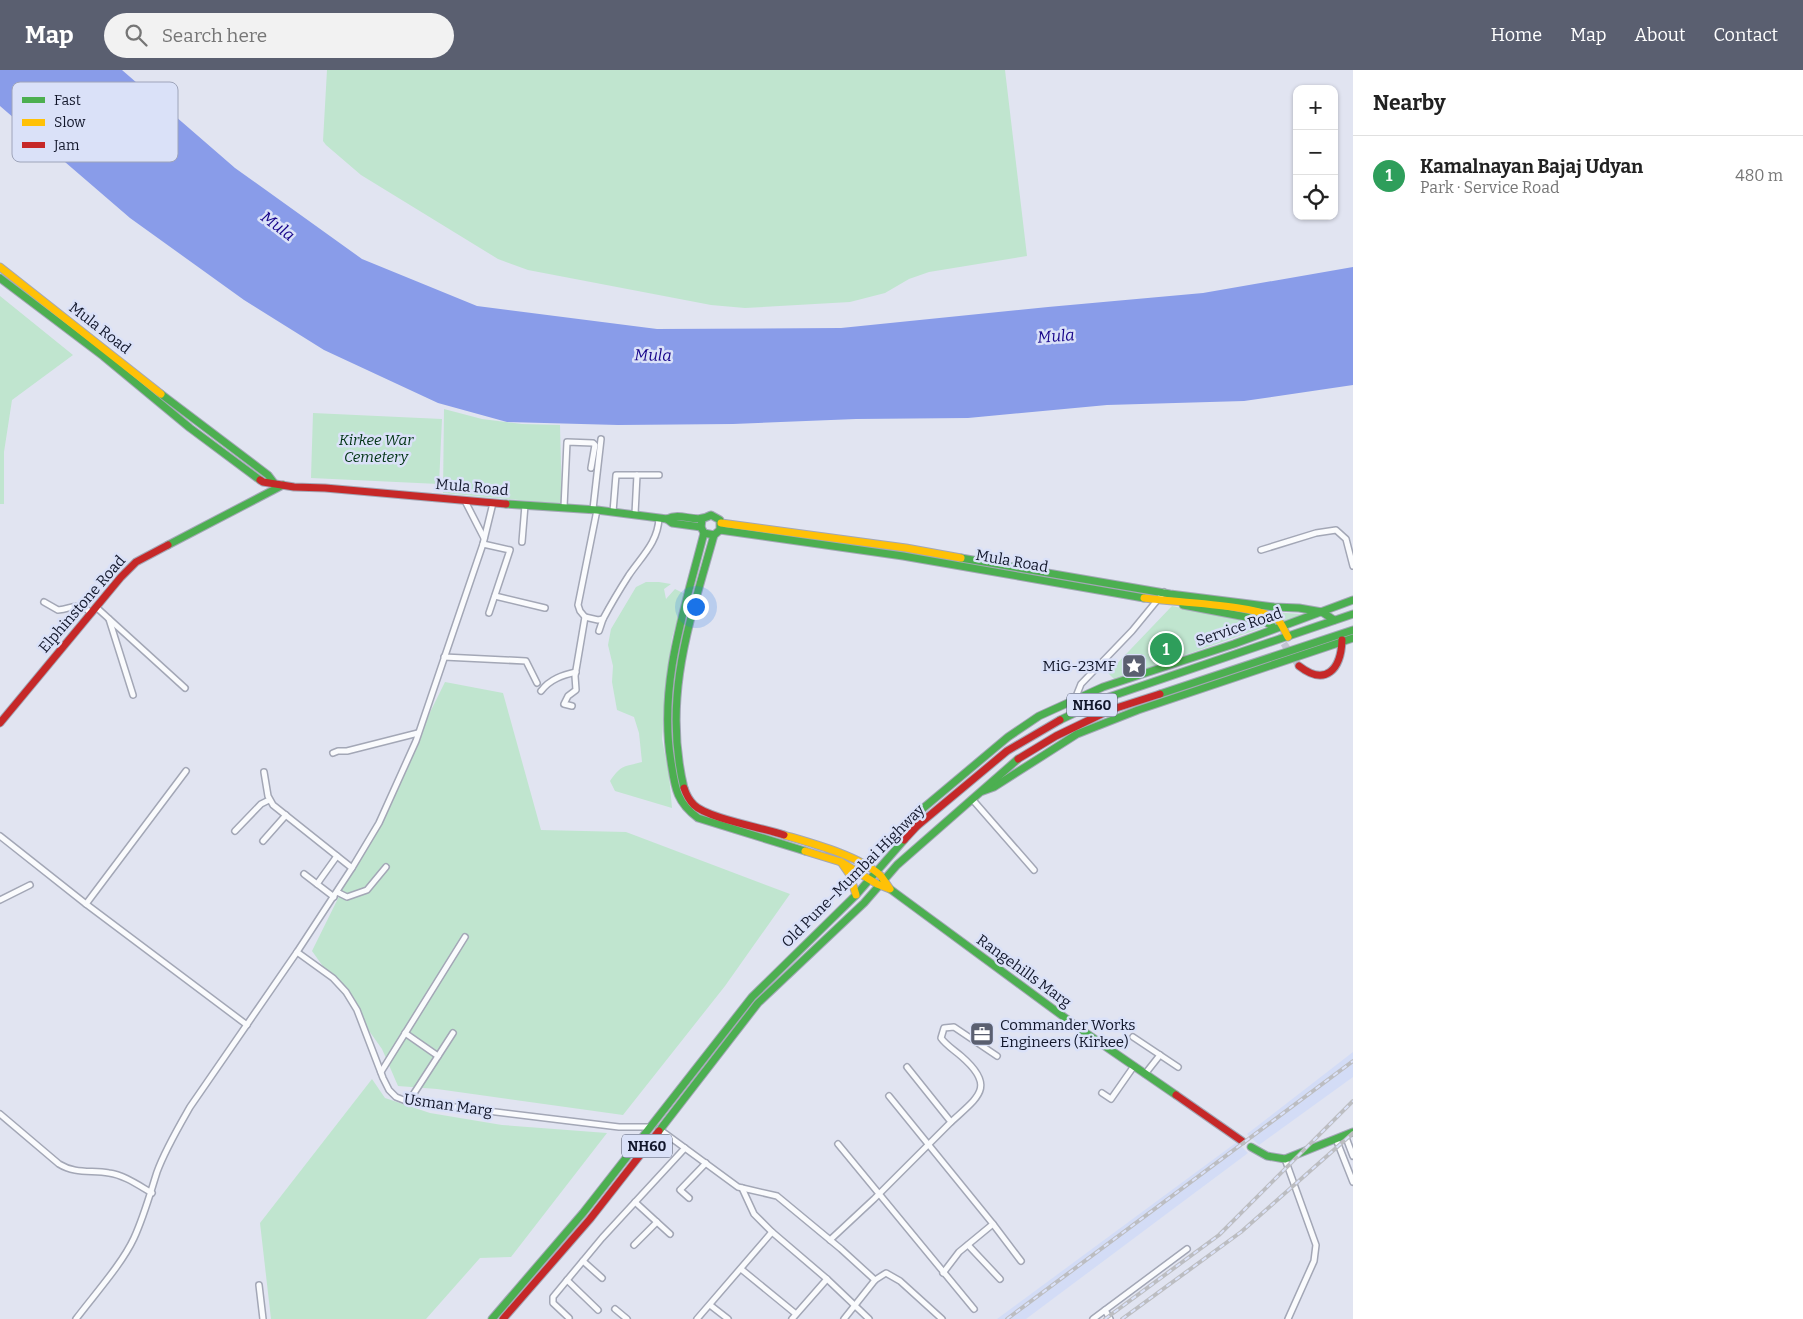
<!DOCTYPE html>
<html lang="en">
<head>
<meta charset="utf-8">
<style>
	body { margin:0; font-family:Bitter,serif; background:#f2f2f2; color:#222 }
	.controls { position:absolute; right:15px; top:15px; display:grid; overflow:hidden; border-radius:10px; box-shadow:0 1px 4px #0004 }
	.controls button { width:45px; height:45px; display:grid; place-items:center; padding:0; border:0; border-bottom:1px solid #e0e0e0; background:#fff; color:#222; font:25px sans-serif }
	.you { position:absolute; left:695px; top:536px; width:18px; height:18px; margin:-12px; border:4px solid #fff; border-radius:50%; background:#1a73e8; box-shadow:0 0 0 8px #1a73e833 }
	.badge { display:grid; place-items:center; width:32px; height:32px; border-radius:50%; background:#5a5f70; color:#fff; font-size:16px; font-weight:700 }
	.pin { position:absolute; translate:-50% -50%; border:2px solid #fff; box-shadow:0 1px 5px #0006 }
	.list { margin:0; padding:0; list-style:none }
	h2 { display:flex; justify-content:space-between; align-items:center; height:65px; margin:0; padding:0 20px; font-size:21px }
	h2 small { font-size:16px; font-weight:400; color:#767676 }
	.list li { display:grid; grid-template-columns:32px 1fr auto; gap:15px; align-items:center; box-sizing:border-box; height:80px; padding:0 20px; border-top:1px solid #e0e0e0 }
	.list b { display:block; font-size:19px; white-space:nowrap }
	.list p { margin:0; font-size:16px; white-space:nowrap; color:#767676 }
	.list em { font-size:16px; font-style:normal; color:#767676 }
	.icon { flex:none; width:28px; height:28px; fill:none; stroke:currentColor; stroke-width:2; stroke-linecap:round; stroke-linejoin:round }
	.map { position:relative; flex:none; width:1353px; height:1249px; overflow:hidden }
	header { display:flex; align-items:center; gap:30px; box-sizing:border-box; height:70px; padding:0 25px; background:#5a5f70; color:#fff }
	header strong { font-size:24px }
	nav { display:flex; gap:28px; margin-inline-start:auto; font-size:18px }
	.search { width:350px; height:45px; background:#f2f2f2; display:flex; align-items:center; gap:12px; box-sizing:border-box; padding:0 18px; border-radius:28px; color:#767676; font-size:19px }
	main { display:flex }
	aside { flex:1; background:#fff }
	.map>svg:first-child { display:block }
	.built { fill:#d3dcf6 }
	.green { fill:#c0e5cf }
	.water { fill:#899ce9 }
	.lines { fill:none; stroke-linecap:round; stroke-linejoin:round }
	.secondary-tunnel { stroke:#c2c5d3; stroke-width:7; stroke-dasharray:7 3.5; stroke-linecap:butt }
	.street-casing { stroke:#a3a7b6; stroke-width:8 }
	.fast-casing { stroke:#a3a7b6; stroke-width:9 }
	.slow-casing { stroke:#a3a7b6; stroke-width:9 }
	.jam-casing { stroke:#a3a7b6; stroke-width:9 }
	.street { stroke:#fafbfd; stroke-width:5 }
	.fast { stroke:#4caf50; stroke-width:7 }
	.slow { stroke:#ffc107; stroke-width:7 }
	.jam { stroke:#c62828; stroke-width:7 }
	.rail-casing { stroke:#bcbdc1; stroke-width:4 }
	.rail { stroke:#dae1f8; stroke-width:2; stroke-dasharray:5.5; stroke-linecap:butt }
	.labels { text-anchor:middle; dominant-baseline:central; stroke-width:5; stroke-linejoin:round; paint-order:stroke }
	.shield { fill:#dae1f8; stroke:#4e5468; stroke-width:1 }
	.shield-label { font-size:14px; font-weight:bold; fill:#12172b }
	.street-label { font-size:15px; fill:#12172b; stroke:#dae1f8 }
	.park-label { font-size:15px; font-style:italic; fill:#013313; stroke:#dae1f8 }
	.poi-label { font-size:15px; fill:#12172b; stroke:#dae1f8; text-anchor:end }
	.water-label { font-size:16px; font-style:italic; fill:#160489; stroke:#dae1f8 }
	.key { fill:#dae1f8; stroke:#9ea4ba; stroke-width:1 }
	.key-label { font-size:14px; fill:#12172b }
</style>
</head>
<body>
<header>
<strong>Map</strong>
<div class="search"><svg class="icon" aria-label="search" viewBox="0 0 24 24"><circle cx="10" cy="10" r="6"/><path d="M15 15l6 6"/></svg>Search here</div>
<nav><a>Home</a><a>Map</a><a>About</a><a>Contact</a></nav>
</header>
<main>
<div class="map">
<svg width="1353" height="1249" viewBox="0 0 1353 1249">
	<rect width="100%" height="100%" fill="#e1e4f1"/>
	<!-- built -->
	<g class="built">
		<polygon points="1353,982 1353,1007 1259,1075 1247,1064"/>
		<polygon points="1237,1072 1248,1083 1026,1249 997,1249"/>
	</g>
	<!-- green -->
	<g class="green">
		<polygon points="327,0 1005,0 1027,186 929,202 909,209 885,223 850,232 745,238 711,235 528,200 498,189 361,105 326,75 323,71"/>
		<polygon points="0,226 73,285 12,330 4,382 4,434 0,434"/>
		<polygon points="444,339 482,349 522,354 560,355 562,434 443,423"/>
		<polygon points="313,343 442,349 439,414 311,408"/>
		<path d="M 646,512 L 659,512 L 671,514 L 664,519 L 666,529 L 675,519 L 685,524 L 672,568 L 666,610 L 662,669 L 669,705 L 672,738 L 615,721 L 610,711 C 622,694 624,697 642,692 L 639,663 L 634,647 L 617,640 L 612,612 L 613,596 L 608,575 L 611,559 L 636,517 Z"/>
		<polygon points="1172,536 1267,556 1115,610 1108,603"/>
		<polygon points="1274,542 1310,545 1286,553"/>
		<polygon points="445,612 503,623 541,760 626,762 790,824 725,916 623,1045 437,1019 398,1016 382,979 312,881"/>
		<polygon points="372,1009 385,1028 430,1043 502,1055 607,1063 511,1187 480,1188 426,1249 271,1249 260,1153"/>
	</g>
	<!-- water -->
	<polygon class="water" points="0,0 122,0 235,98 362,189 477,236 657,259 841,258 1048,237 1203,223 1353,197 1353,315 1244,331 1107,335 968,348 856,349 733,354 618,355 507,352 438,333 324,280 244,230 130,148 0,36"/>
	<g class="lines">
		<!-- secondary-tunnel -->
		<polyline class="secondary-tunnel" points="1272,556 1299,596"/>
		<defs>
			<g id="street">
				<polyline points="465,431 484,468"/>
				<polyline points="564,437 567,372 593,373 595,375 591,398"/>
				<polyline points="593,439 601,369"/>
				<polyline points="613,442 616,405 659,405"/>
				<polyline points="635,444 637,405"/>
				<polyline points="522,472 525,435"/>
				<polyline points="483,474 510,480 489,543"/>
				<polyline points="1261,480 1316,463 1336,460 1346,469 1353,496"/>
				<polyline points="495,526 545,538"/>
				<path d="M 44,532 L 58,540 C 73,539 78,530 91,543"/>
				<polyline points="96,537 185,618"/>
				<path d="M 585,547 L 598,550 L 603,549 C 611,534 620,519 629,505 C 642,486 658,472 659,448"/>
				<polyline points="109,549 133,625"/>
				<polyline points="599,561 603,549"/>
				<polyline points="444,587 526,591 537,613"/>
				<path d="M 541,621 C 550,609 563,605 576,602"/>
				<polyline points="1075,629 1081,614 1132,561 1164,522"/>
				<polyline points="572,636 564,634 568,626 576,620 575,606 585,547 580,541 578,535 597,440"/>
				<polyline points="333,683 338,681 347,681 418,663"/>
				<polyline points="264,702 268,726 273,735 352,798"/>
				<polyline points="972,729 1034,800"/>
				<polyline points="235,761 261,734 269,730"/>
				<polyline points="0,766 86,834 247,955"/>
				<polyline points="263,771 286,745"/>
				<polyline points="304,804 317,814 337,786"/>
				<polyline points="317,814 334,827"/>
				<polyline points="337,822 347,827 367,820 386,797"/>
				<polyline points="0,830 30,815"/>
				<polyline points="86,834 186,701"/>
				<polyline points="297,882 333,908 346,922 357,940 383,1008 389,1020 396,1027 406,1031 619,1057 649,1057"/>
				<polyline points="405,963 438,986"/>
				<polyline points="1133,967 1178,997"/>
				<polyline points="381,1002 465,867"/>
				<polyline points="1145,1004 1160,985"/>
				<polyline points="1102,1023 1111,1029 1134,996"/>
				<polyline points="889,1026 993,1154 1021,1191"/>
				<polyline points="409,1031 453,963"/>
				<path d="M 0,1044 L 59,1094 C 75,1104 91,1100 109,1103 C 124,1105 138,1115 152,1123"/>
				<path d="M 951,1052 C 978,1027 997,1017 961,986 C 954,980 946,975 941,968 L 944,958 L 954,957 L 997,986"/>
				<polyline points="659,1059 738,1117 777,1126 841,1179 875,1210"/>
				<polyline points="1345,1065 1353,1086"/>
				<polyline points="1336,1069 1353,1112"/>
				<polyline points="838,1074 974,1239"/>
				<polyline points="1285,1089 1316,1175 1314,1191 1288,1249"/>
				<polyline points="742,1118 754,1144 772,1162 827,1209 869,1249"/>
				<polyline points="689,1128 680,1120 706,1093"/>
				<polyline points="635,1132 670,1164"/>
				<polyline points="830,1170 874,1129 951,1052 907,997"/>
				<polyline points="634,1175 657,1152"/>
				<polyline points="968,1175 1000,1209"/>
				<polyline points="583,1191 602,1208"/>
				<polyline points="741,1199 796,1244"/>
				<polyline points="943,1203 959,1182 993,1154"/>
				<polyline points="567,1210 598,1240"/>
				<polyline points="259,1215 263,1249"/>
				<polyline points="710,1235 728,1249"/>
				<polyline points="615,1239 627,1249"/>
				<polyline points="1105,1240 1110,1249"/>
				<polyline points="569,1248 553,1233 553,1227 602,1168 685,1078"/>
				<path d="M 76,1249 C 94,1225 122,1194 134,1168 C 144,1146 150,1124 157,1102 C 165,1080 178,1058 190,1037 L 297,882 L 352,798 L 379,753 L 416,671 L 483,474 L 493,433"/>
				<polyline points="697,1249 772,1162"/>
				<polyline points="792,1249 827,1209"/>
				<polyline points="844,1249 875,1210 886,1203 900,1211 942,1249"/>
				<polyline points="1093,1249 1187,1179"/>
			</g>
			<g id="fast">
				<polyline points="0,208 103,286 190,358 260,410"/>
				<polyline points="161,324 268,405 274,413"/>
				<path d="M 506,434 L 597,440 L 667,449 C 682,441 694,455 711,445 L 720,450 L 720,460 L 714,465 L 704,463 L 701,457 L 702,450"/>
				<polyline points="667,449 672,453 701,457"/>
				<polyline points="720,460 903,486 1144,528"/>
				<path d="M 704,463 C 685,538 658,614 671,692 C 675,717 676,732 698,748 L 805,781"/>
				<polyline points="168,475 283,415"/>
				<polyline points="961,488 1170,524 1274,537 1299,538 1322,542 1334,550"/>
				<polyline points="1183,535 1262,550 1272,556"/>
				<polyline points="1160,624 1353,560"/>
				<polyline points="1060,650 1106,628 1353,544"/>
				<path d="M 684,718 C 662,627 690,551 714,465"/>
				<polyline points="983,721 994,717 1077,664 1138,640 1353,568"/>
				<polyline points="917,756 916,750 921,740 1008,667 1039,646 1103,617 1234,574 1353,530"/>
				<polyline points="890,819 1083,961 1176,1025"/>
				<polyline points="659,1061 758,933 864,833 897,795 1018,689"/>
				<polyline points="1251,1077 1267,1086 1285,1089 1353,1062"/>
				<polyline points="492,1249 583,1143 752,927 856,825 904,770"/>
			</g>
			<g id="slow">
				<polyline points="0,197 161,324"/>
				<polyline points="721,453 906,478 961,488"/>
				<path d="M 1144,528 C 1169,532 1263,535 1278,550 C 1282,554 1285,562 1288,567"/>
				<path d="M 784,765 C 811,773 860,786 881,806 C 884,810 887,815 890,819 L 877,814 L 841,792 L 805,781"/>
				<polyline points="841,792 850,805 856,825"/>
			</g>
			<g id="jam">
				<polyline points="260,410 263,412 294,417 325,418 506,434"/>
				<path d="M 1299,596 C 1326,617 1341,599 1342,570"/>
				<polyline points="0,653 121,507 136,492 168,475"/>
				<polyline points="1018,689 1056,666 1110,640 1160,624"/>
				<path d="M 684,718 C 686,724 689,730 694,735 C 707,748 763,758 784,765"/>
				<polyline points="904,770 917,756 1007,681 1060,650"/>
				<polyline points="1176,1025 1242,1071"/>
				<polyline points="503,1249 590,1149 659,1061"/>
			</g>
		</defs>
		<!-- street casing -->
		<use href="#street" class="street-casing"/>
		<!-- fast casing -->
		<use href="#fast" class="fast-casing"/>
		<!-- slow casing -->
		<use href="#slow" class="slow-casing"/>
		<!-- jam casing -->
		<use href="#jam" class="jam-casing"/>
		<!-- street -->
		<use href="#street" class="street"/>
		<!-- fast -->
		<use href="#fast" class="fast"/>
		<!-- slow -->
		<use href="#slow" class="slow"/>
		<!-- jam -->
		<use href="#jam" class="jam"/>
		<defs>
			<g id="rail">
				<polyline points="1007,1249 1353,991"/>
				<polyline points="1105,1249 1219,1165 1353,1031"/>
				<polyline points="1122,1249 1241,1162 1353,1063"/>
			</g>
		</defs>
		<!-- rail casing -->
		<use href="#rail" class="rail-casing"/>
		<!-- rail -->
		<use href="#rail" class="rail"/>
	</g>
	<!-- icons -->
	<defs>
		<symbol id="sight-square" viewBox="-11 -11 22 22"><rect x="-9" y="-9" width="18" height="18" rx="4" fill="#5a5f70" stroke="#dae1f8"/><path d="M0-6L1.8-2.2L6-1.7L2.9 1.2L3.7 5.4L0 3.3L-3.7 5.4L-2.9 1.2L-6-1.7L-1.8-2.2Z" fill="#fff"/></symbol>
		<symbol id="office-square" viewBox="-11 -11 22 22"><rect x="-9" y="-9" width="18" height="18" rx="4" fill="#5a5f70" stroke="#dae1f8"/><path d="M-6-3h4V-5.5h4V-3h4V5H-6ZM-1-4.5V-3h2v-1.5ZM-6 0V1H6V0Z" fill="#fff"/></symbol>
	</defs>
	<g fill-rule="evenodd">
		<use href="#sight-square" x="1120" y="582" width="28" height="28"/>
		<use href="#office-square" x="968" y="950" width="28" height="28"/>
	</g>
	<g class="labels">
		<!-- shield labels -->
		<g class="shield">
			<rect x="1067" y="623.5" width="50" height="23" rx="4"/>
			<rect x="622" y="1064.5" width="50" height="23" rx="4"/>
		</g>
		<g class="shield-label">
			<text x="1092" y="635">NH60</text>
			<text x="647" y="1076">NH60</text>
		</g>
		<!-- street labels -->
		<g class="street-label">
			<text transform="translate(100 258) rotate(38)">Mula Road</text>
			<text transform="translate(472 417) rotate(5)">Mula Road</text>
			<text transform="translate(1012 491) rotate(10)">Mula Road</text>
			<text transform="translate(82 534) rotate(-49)">Elphinstone Road</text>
			<text transform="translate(1239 557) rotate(-19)">Service Road</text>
			<text transform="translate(853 806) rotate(-45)">Old Pune–Mumbai Highway</text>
			<text transform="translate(1024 901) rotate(36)">Rangehills Marg</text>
			<text transform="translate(448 1035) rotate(8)">Usman Marg</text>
		</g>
		<!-- park labels -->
		<g class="park-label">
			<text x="376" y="370">Kirkee War<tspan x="376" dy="17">Cemetery</tspan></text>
		</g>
		<!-- poi labels -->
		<g class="poi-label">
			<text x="1116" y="596">MiG-23MF</text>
			<text x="1000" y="955" text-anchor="start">Commander Works<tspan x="1000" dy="17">Engineers (Kirkee)</tspan></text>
		</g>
		<!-- water labels -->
		<g class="water-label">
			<text transform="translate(278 156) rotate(37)">Mula</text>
			<text transform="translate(1056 266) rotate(-4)">Mula</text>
			<text transform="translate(653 285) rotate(1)">Mula</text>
		</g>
	</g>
	<!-- legend -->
	<rect x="12" y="12" width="166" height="80" rx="8" class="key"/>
	<rect x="22" y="27" width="23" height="6" fill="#4caf50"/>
	<rect x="22" y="49" width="23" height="7" fill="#ffc107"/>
	<rect x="22" y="72" width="23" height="6" fill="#c62828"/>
	<g class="key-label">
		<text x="54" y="35">Fast</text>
		<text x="54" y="57">Slow</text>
		<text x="54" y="80">Jam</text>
	</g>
</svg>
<div class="controls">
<button>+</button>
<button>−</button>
<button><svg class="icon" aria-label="locate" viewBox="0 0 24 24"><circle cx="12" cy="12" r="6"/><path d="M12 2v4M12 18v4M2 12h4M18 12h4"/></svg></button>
</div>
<div class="you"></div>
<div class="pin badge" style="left:1166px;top:579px;background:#2e9e5b">1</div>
</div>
<aside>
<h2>Nearby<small></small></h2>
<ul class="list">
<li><span class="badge" style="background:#2e9e5b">1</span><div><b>Kamalnayan Bajaj Udyan</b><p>Park · Service Road</p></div><em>480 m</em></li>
</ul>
</aside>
</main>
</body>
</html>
